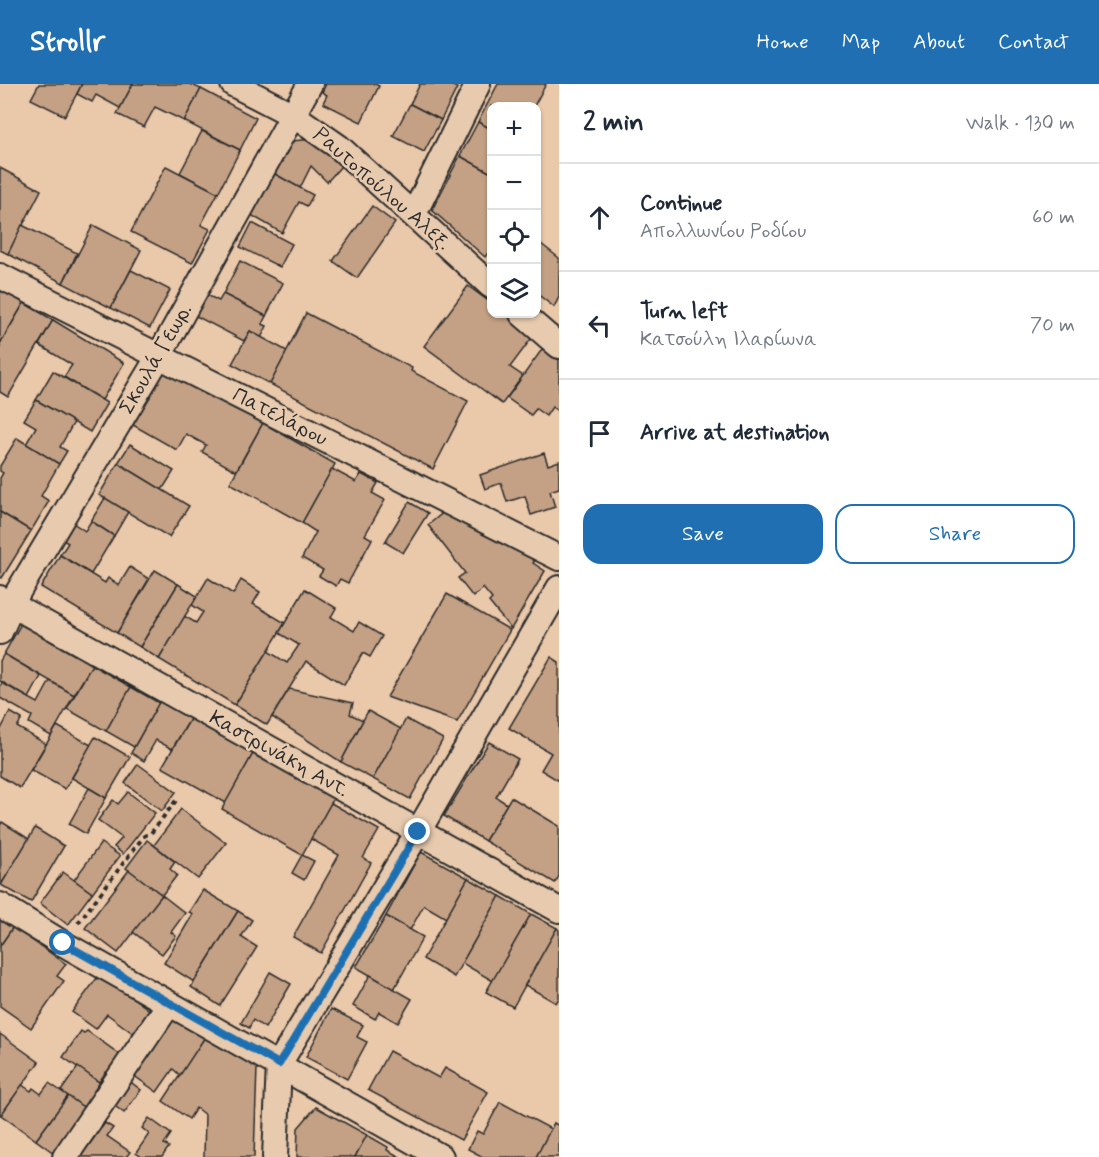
<!DOCTYPE html>
<html lang="en">
<head>
<meta charset="utf-8">
<style>
	body { margin:0; font-family:Mynerve,sans-serif; background:#f6f6f7; color:#1f2937 }
	.controls { position:absolute; right:18px; top:18px; display:grid; overflow:hidden; border-radius:12px; box-shadow:0 2px 4px #0004 }
	.controls button { width:54px; height:54px; display:grid; place-items:center; padding:0; border:0; border-bottom:2px solid #e0e1e3; background:#fff; color:#1f2937; font:30px sans-serif }
	.stop { position:absolute; width:18px; height:18px; margin:-14px; border:4px solid #1f6fb2; border-radius:50%; background:#fff }
	.stop.end { background:#1f6fb2; border-color:#fff; box-shadow:0 2px 6px #0008 }
	.list { margin:0; padding:0; list-style:none }
	h2 { display:flex; justify-content:space-between; align-items:center; height:78px; margin:0; padding:0 24px; font-size:26px }
	h2 small { font-size:20px; font-weight:400; color:#747a83 }
	.list li { display:grid; grid-template-columns:39px 1fr auto; gap:18px; align-items:center; box-sizing:border-box; height:108px; padding:0 24px; border-top:2px solid #e0e1e3 }
	.list b { display:block; font-size:22px; white-space:nowrap }
	.list p { margin:0; font-size:20px; white-space:nowrap; color:#747a83 }
	.list em { font-size:20px; font-style:normal; color:#747a83 }
	.actions { display:flex; gap:12px; padding:18px 24px }
	.actions a { flex:1; padding:14px 0; border:2px solid #1f6fb2; border-radius:18px; text-align:center; font-size:21px; color:#1f6fb2 }
	.actions .main { background:#1f6fb2; color:#fff }
	.icon { flex:none; width:33px; height:33px; fill:none; stroke:currentColor; stroke-width:2; stroke-linecap:round; stroke-linejoin:round }
	.map { position:relative; flex:none; width:559px; height:1073px; overflow:hidden }
	header { display:flex; align-items:center; gap:36px; box-sizing:border-box; height:84px; padding:0 30px; background:#1f6fb2; color:#fff }
	header strong { font-size:28px }
	nav { display:flex; gap:33px; margin-inline-start:auto; font-size:21px }
	main { display:flex }
	aside { flex:1; background:#fff }
	.map>svg:first-child { display:block }
	.building { fill:#c4a185; stroke:#2b2b2b; stroke-width:1.5 }
	.lines { fill:none; stroke-linecap:round; stroke-linejoin:round }
	.minor-casing { stroke:#2b2b2b; stroke-width:28 }
	.path { stroke:#2b2b2b; stroke-width:4; stroke-dasharray:4.5 4.5; stroke-linecap:butt }
	.minor { stroke:#e8cbaf; stroke-width:24 }
	.route { stroke:#1f6fb2; stroke-width:8 }
	.labels { text-anchor:middle; dominant-baseline:central; stroke-width:5; stroke-linejoin:round; paint-order:stroke }
	.street-label { font-size:21px; fill:#2b2b2b; stroke:#e8cbaf }
</style>
</head>
<body>
<header>
<strong>Strollr</strong>
<nav><a>Home</a><a>Map</a><a>About</a><a>Contact</a></nav>
</header>
<main>
<div class="map">
<svg width="559" height="1073" viewBox="0 0 559 1073">
	<rect width="100%" height="100%" fill="#eac8aa"/>
	<filter id="ink" filterUnits="userSpaceOnUse"><feTurbulence type="fractalNoise" baseFrequency=".0167" numOctaves="2"/><feDisplacementMap in="SourceGraphic" scale="12" xChannelSelector="R" yChannelSelector="G"/><feConvolveMatrix kernelMatrix="1 2 1 2 8 2 1 2 1" color-interpolation-filters="sRGB"/></filter>
	<g filter="url(#ink)">
		<!-- building -->
		<g class="building">
			<polygon points="39,0 82,0 65,32 31,15"/>
			<polygon points="82,0 133,0 120,24 96,11 92,18 77,10"/>
			<polygon points="133,0 190,0 201,5 184,37 155,23 144,43 117,30"/>
			<polygon points="326,0 375,0 379,2 361,38 323,19 327,11 322,8"/>
			<polygon points="420,0 449,0 457,4 441,36 410,20"/>
			<polygon points="498,0 546,0 534,22 491,22 491,45 478,38"/>
			<polygon points="201,5 256,34 240,66 184,37"/>
			<polygon points="410,20 441,36 424,68 393,52"/>
			<polygon points="478,38 491,45 491,89 460,72"/>
			<polygon points="202,47 240,66 218,109 180,89"/>
			<polygon points="314,55 342,81 327,98 311,82 300,104 273,89 291,57"/>
			<polygon points="460,72 491,89 491,165 485,173 432,126"/>
			<polygon points="166,82 218,109 201,141 210,145 192,179 131,148"/>
			<polygon points="0,84 41,106 8,170 0,166"/>
			<polygon points="273,89 313,111 307,122 299,118 282,149 251,131"/>
			<polygon points="372,122 395,139 357,194 333,177"/>
			<polygon points="252,139 292,160 280,183 240,163"/>
			<polygon points="22,141 77,169 63,199 8,170"/>
			<polygon points="93,141 141,166 111,224 63,199"/>
			<polygon points="536,156 559,174 559,213 554,223 536,209"/>
			<polygon points="240,177 283,199 266,232 223,210"/>
			<polygon points="131,186 170,206 150,244 111,224"/>
			<polygon points="468,202 491,219 491,230 505,230 534,251 510,283 523,292 502,320 424,262"/>
			<polygon points="2,206 24,219 0,260 0,209"/>
			<polygon points="205,210 219,217 223,210 266,232 262,240 267,242 261,254 250,247 244,257 194,231"/>
			<polygon points="24,219 53,236 8,313 0,308 0,260"/>
			<polygon points="306,229 412,284 411,287 468,317 433,385 270,300"/>
			<polygon points="53,236 124,279 102,316 64,293 72,281 39,261"/>
			<polygon points="250,247 287,267 270,300 232,280"/>
			<polygon points="543,264 559,276 559,328 552,323 546,332 536,325 531,331 507,314"/>
			<polygon points="165,284 263,339 236,387 202,368 206,361 186,350 177,366 133,341"/>
			<polygon points="53,287 107,319 90,348 36,316"/>
			<polygon points="36,316 74,338 60,363 67,367 59,380 26,360 36,343 24,336"/>
			<polygon points="263,339 335,380 302,439 230,399"/>
			<polygon points="17,354 59,380 41,412 49,417 31,447 0,428 0,394 3,389 0,387 0,382"/>
			<polygon points="130,360 174,387 162,406 118,379"/>
			<polygon points="544,369 548,381 559,377 559,404 550,407 555,423 531,431 525,412 507,418 501,399 485,405 480,391"/>
			<polygon points="118,379 189,422 169,453 99,411"/>
			<polygon points="332,385 356,398 361,390 378,399 372,409 385,416 365,451 372,455 348,499 340,495 336,502 319,492 323,486 302,474 316,448 302,439"/>
			<polygon points="105,414 128,428 114,452 91,437"/>
			<polygon points="409,418 428,429 403,469 385,458"/>
			<polygon points="0,428 31,447 2,494 0,493"/>
			<polygon points="444,428 536,474 533,479 545,487 511,545 489,518 492,515 483,504 473,513 458,494 465,489 428,441"/>
			<polygon points="91,437 114,452 91,490 60,471 68,459 63,456 73,439 85,447"/>
			<polygon points="60,471 105,499 108,494 119,501 130,483 149,495 117,549 41,503"/>
			<polygon points="155,486 178,500 140,563 117,549"/>
			<polygon points="208,494 233,510 241,496 260,508 253,520 285,539 235,621 159,575 184,532 196,539 203,528 192,521"/>
			<polygon points="178,500 197,512 159,575 140,563"/>
			<polygon points="305,505 336,524 331,533 354,547 359,538 382,552 370,573 363,569 344,601 306,577 267,641 235,621 268,567 287,579 299,561 279,549"/>
			<polygon points="447,510 510,546 457,638 387,613"/>
			<polygon points="21,540 92,581 74,611 4,570"/>
			<polygon points="4,570 41,592 29,614 0,597 0,577"/>
			<polygon points="551,573 559,578 559,697 541,686 551,669 509,644"/>
			<polygon points="92,581 131,603 106,647 67,625"/>
			<polygon points="50,597 74,611 51,652 29,639 32,632 0,614 0,603 2,599 38,619"/>
			<polygon points="131,603 159,619 134,663 106,647"/>
			<polygon points="289,605 353,619 350,630 363,636 341,678 272,633"/>
			<polygon points="161,615 192,632 172,665 156,656 144,677 131,669"/>
			<polygon points="368,627 401,645 373,695 341,678"/>
			<polygon points="10,628 22,635 17,643 46,660 20,704 0,692 0,647"/>
			<polygon points="192,632 254,668 226,719 162,683"/>
			<polygon points="406,635 443,655 410,715 373,695"/>
			<polygon points="57,642 91,661 65,705 31,686"/>
			<polygon points="95,653 130,673 106,714 72,694"/>
			<polygon points="489,658 518,675 496,713 507,720 485,757 444,732"/>
			<polygon points="254,668 334,714 302,771 222,725"/>
			<polygon points="138,680 176,708 162,727 125,699"/>
			<polygon points="89,704 106,714 86,750 69,740"/>
			<polygon points="128,708 155,729 123,770 114,763 122,754 98,736 113,716 118,720"/>
			<polygon points="511,713 559,742 559,792 555,799 485,757"/>
			<polygon points="331,719 379,746 363,774 371,779 321,869 293,853 339,771 311,755"/>
			<polygon points="181,725 226,759 198,795 154,761"/>
			<polygon points="2,738 29,755 1,801 0,742"/>
			<polygon points="35,744 64,762 31,818 1,801"/>
			<polygon points="147,756 175,778 170,785 177,791 162,811 126,784"/>
			<polygon points="101,759 120,772 92,809 74,796"/>
			<polygon points="421,768 468,794 446,834 424,821 410,846 386,832"/>
			<polygon points="302,771 314,777 304,796 292,789"/>
			<polygon points="129,786 162,811 118,869 85,844"/>
			<polygon points="63,788 92,809 68,841 40,819"/>
			<polygon points="468,794 500,812 454,893 423,875"/>
			<polygon points="203,806 238,827 194,898 164,879 193,830 189,828"/>
			<polygon points="162,811 185,829 171,848 176,852 162,870 133,848"/>
			<polygon points="500,812 531,830 493,897 462,879"/>
			<polygon points="238,827 252,836 241,853 257,863 220,922 191,903"/>
			<polygon points="531,830 557,844 513,923 486,908"/>
			<polygon points="386,832 423,853 394,905 356,883"/>
			<polygon points="0,834 13,843 0,862"/>
			<polygon points="13,843 66,880 57,892 64,897 31,944 0,922 0,862"/>
			<polygon points="557,844 559,846 559,914 556,919 525,901"/>
			<polygon points="270,888 291,900 265,944 253,936 249,944 241,939"/>
			<polygon points="100,890 155,930 138,953 107,930 96,945 72,928"/>
			<polygon points="370,891 412,915 398,939 379,928 375,935 353,922"/>
			<polygon points="331,925 363,941 357,953 367,958 347,995 306,973"/>
			<polygon points="172,931 205,953 181,992 173,985 157,1008 133,991"/>
			<polygon points="81,947 84,949 87,947 126,975 113,994 106,988 99,998 63,973"/>
			<polygon points="0,950 39,978 1,1031 0,1030"/>
			<polygon points="205,953 257,983 254,1073 204,1073 205,1031 196,1024 189,1035 163,1017"/>
			<polygon points="389,967 439,994 445,984 488,1008 461,1056 368,1006"/>
			<polygon points="78,983 107,1004 90,1028 61,1007"/>
			<polygon points="128,996 141,1006 124,1029 111,1019"/>
			<polygon points="49,999 68,1012 36,1056 1,1031 22,1001 31,1007 33,1004 41,1010"/>
			<polygon points="68,1012 90,1028 58,1072 36,1056"/>
			<polygon points="500,1018 551,1045 536,1073 483,1073 468,1065 477,1047 483,1050"/>
			<polygon points="316,1023 367,1051 355,1073 297,1073 298,1044"/>
			<polygon points="149,1034 171,1050 164,1060 169,1063 162,1073 142,1073 136,1069 149,1050 142,1044"/>
			<polygon points="105,1039 113,1044 107,1052 130,1068 126,1073 80,1073"/>
			<polygon points="554,1039 559,1042 559,1073 536,1073"/>
			<polygon points="367,1051 388,1063 387,1066 400,1073 355,1073"/>
		</g>
		<g class="lines">
			<defs>
				<g id="minor">
					<polyline points="233,0 293,31 339,63 491,202"/>
					<polyline points="414,130 478,0"/>
					<polyline points="0,192 559,474"/>
					<polyline points="522,230 559,262"/>
					<polyline points="0,514 559,826"/>
					<polyline points="0,548 18,508 159,272 310,0"/>
					<polyline points="0,821 62,859 441,1073"/>
					<polyline points="65,1073 169,920"/>
					<polyline points="275,1073 279,980 418,748 559,504"/>
				</g>
			</defs>
			<!-- minor casing -->
			<use href="#minor" class="minor-casing"/>
			<!-- path -->
			<polyline class="path" points="78,839 144,752 151,749 178,714"/>
			<!-- minor -->
			<use href="#minor" class="minor"/>
		</g>
	</g>
	<g class="lines" filter="url(#ink)">
		<!-- route -->
		<polyline class="route" points="63,859 279,980 418,748"/>
	</g>
	<g class="labels">
		<!-- street labels -->
		<g class="street-label">
			<text transform="translate(382 105) rotate(41)">Ραυτοπούλου Αλεξ.</text>
			<text transform="translate(156 275) rotate(-60)">Σκουλά Γεωρ.</text>
			<text transform="translate(280 333) rotate(27)">Πατελάρου</text>
			<text transform="translate(279 670) rotate(29)">Καστρινάκη Αντ.</text>
		</g>
	</g>
</svg>
<div class="controls">
<button>+</button>
<button>−</button>
<button><svg class="icon" aria-label="locate" viewBox="0 0 24 24"><circle cx="12" cy="12" r="6"/><path d="M12 2v4M12 18v4M2 12h4M18 12h4"/></svg></button>
<button><svg class="icon" aria-label="layers" viewBox="0 0 24 24"><path d="M12 4l9 5-9 5-9-5zM3 14l9 5 9-5"/></svg></button>
</div>
<div class="stop" style="left:63px;top:859px"></div>
<div class="stop end" style="left:418px;top:748px"></div>
</div>
<aside>
<h2>2 min<small>Walk · 130 m</small></h2>
<ul class="list">
<li><svg class="icon" aria-label="ahead" viewBox="0 0 24 24"><path d="M12 20V5M6 11l6-6 6 6"/></svg><div><b>Continue</b><p>Απολλωνίου Ροδίου</p></div><em>60 m</em></li>
<li><svg class="icon" aria-label="left" viewBox="0 0 24 24"><path d="M17 20v-9H6M10 6l-5 5 5 5"/></svg><div><b>Turn left</b><p>Κατσούλη Ιλαρίωνα</p></div><em>70 m</em></li>
<li><svg class="icon" aria-label="arrive" viewBox="0 0 24 24"><path d="M6 21V4h12l-3 4 3 4H6"/></svg><div><b>Arrive at destination</b></div></li>
</ul>
<div class="actions"><a class="main">Save</a><a>Share</a></div>
</aside>
</main>
</body>
</html>
